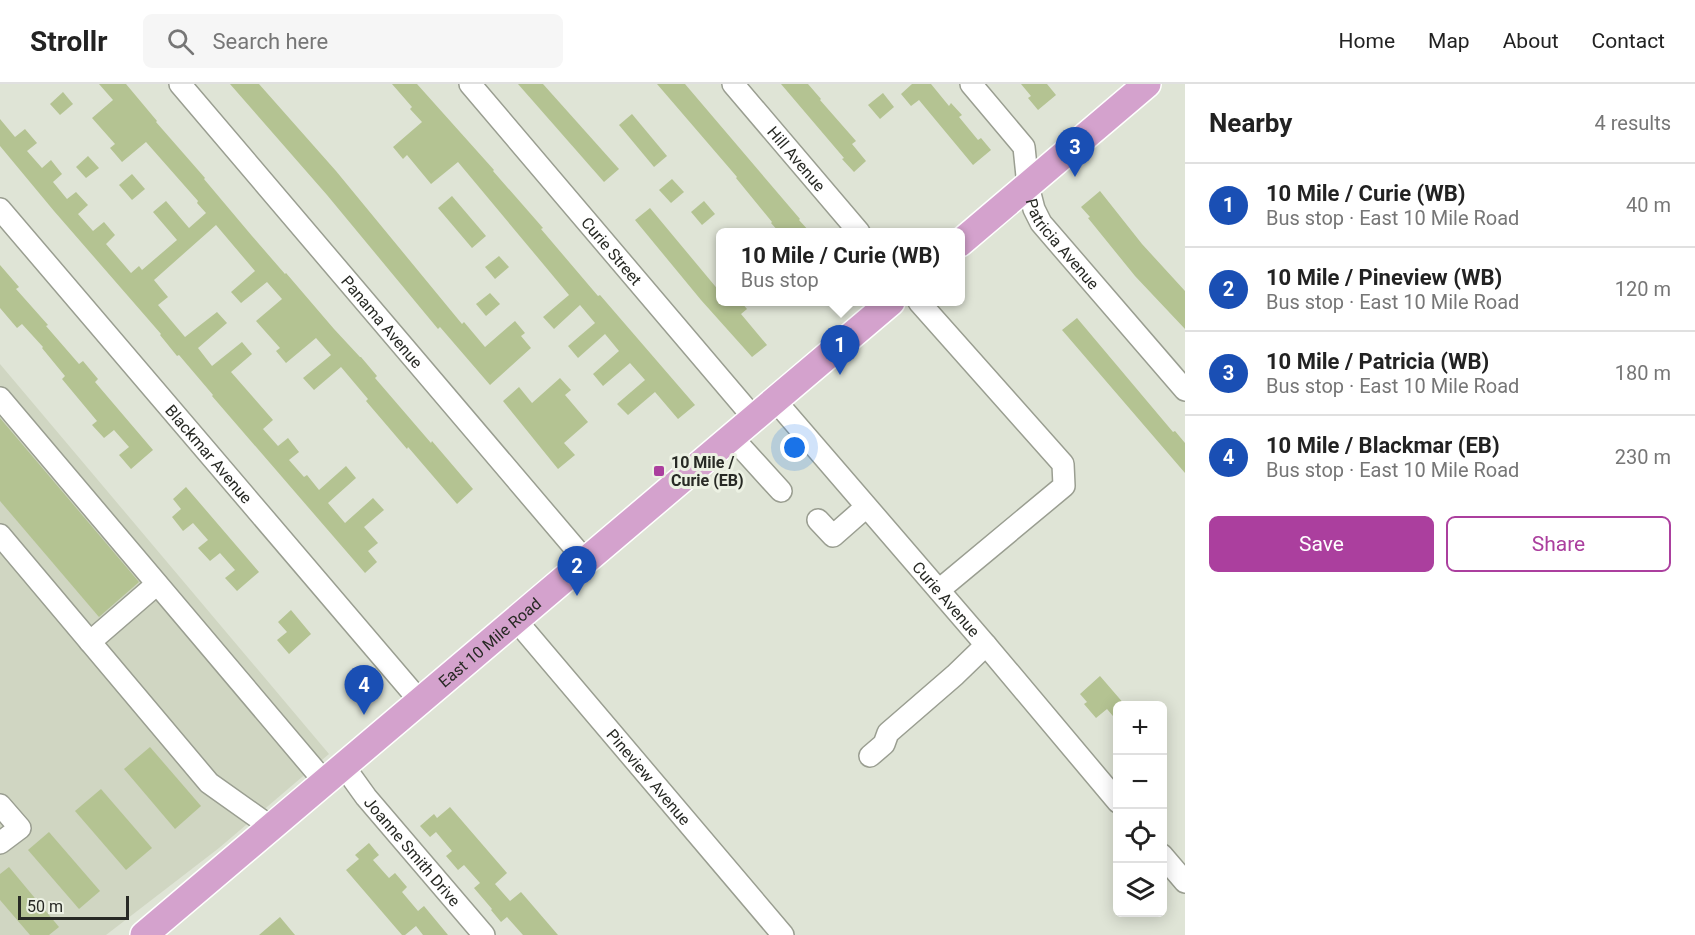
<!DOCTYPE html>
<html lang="en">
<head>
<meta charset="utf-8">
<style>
	body { margin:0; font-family:Roboto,sans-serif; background:#f6f6f6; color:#222 }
	.controls { position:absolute; right:18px; bottom:18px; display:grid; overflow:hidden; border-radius:9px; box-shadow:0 3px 15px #0003 }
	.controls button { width:54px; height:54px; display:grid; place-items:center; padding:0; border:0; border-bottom:2px solid #e0e0e0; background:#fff; color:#222; font:30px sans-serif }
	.scale { position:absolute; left:18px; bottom:15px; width:111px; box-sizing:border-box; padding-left:6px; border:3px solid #272924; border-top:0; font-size:16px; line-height:21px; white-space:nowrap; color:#272924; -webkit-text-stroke:4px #ecf1e3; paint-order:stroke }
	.you { position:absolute; left:795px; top:364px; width:21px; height:21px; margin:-15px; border:4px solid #fff; border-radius:50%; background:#1a73e8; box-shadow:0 0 0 9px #1a73e833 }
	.badge { display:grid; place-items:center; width:39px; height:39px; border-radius:50%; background:#ab3f9e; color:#fff; font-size:20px; font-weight:700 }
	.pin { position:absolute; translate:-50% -50px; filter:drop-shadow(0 2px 3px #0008) }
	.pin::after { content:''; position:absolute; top:32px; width:21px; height:18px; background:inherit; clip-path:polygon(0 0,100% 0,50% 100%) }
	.popup { position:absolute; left:716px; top:144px; width:249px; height:78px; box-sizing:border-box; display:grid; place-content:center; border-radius:9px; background:#fff; filter:drop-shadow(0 2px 4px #0005); font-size:20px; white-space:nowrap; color:#767676 }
	.popup b { font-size:22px; color:#222 }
	.popup::after { content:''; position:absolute; left:50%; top:100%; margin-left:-12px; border:12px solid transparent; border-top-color:#fff }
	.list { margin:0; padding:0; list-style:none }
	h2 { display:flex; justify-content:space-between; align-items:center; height:78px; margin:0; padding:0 24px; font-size:26px }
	h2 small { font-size:20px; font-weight:400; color:#767676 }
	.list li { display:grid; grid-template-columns:39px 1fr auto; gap:18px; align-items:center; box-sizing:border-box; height:84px; padding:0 24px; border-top:2px solid #e0e0e0 }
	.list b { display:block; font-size:22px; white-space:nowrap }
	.list p { margin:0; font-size:20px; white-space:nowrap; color:#767676 }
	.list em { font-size:20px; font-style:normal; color:#767676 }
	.actions { display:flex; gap:12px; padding:18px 24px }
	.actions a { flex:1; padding:14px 0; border:2px solid #ab3f9e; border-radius:9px; text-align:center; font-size:21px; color:#ab3f9e }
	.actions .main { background:#ab3f9e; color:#fff }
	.icon { flex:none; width:33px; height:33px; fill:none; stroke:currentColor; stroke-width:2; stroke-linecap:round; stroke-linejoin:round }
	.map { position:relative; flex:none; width:1185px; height:851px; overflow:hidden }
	header { display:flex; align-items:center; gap:36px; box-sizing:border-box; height:84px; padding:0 30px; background:#fff; border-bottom:2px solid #e0e0e0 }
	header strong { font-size:28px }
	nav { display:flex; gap:33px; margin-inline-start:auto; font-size:21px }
	.search { width:420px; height:54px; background:#f6f6f6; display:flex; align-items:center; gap:15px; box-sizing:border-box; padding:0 21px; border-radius:9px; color:#767676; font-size:22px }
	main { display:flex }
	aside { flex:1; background:#fff }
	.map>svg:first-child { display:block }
	.built { fill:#d0d6c2 }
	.building { fill:#b4c392 }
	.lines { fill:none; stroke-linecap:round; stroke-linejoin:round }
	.minor-casing { stroke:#9a9e91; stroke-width:24 }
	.major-casing { stroke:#fff; stroke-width:30 }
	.minor { stroke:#fff; stroke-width:21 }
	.major { stroke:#d4a2cd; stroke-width:27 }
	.poi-dot { fill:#ab3f9e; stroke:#ecf1e3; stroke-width:2 }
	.labels { text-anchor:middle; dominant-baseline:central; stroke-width:6; stroke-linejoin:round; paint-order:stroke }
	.street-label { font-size:16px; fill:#272924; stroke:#ecf1e3 }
	.poi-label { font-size:16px; font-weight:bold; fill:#272924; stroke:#ecf1e3; text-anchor:start }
</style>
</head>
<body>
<header>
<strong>Strollr</strong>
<div class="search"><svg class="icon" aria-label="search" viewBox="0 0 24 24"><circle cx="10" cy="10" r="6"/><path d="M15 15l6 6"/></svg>Search here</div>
<nav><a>Home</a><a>Map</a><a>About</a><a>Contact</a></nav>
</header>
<main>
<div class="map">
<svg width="1185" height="851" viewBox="0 0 1185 851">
	<rect width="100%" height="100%" fill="#dfe4d6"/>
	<!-- built -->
	<polygon class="built" points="0,280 329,670 219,764 106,851 0,851"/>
	<!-- building -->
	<g class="building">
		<polygon points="99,0 126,0 157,37 156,38 205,94 204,95 252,152 285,190 286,189 334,245 360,273 361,273 377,292 375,294 431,359 432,357 473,405 457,420 408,363 407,365 366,317 368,315 341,283 314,306 303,294 331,271 316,254 286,279 276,267 280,264 256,237 282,215 267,198 241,219 231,208 255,187 216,141 154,196 168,213 158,221 185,253 217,228 227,239 198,264 212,282 242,258 252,270 231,288 273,336 263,345 278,362 288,354 299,368 289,376 304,393 307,391 319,406 346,382 356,394 328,419 345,439 373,414 384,426 364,443 378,459 368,467 377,478 365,489 212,312 213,311 179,271 177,272 160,251 161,250 54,127 0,62 0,35 15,53 25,45 37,59 27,67 42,84 51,76 62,90 53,98 67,115 76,108 88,121 78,130 93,147 104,138 115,151 106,160 131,189 139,182 142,186 177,156 153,128 166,117 189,144 206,129 197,119 198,117 146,58 122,78 110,64 115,60 92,34 113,16"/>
		<polygon points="230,0 259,0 336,87 462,240 464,238 485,263 515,237 525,249 521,252 531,264 490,301 440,243 438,245 327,111"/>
		<polygon points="392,0 417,0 494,86 493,87 543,144 541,145 598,212 600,211 695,321 678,335 655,308 628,331 617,320 645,296 630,279 603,302 593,290 619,267 605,250 578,274 568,262 595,239 580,221 554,245 543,233 569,211 458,78 431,100 407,71 403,75 393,63 422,38 410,25 412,23"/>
		<polygon points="518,0 543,0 619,85 604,98"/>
		<polygon points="657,0 685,0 800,135 799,136 810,148 779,148 771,139 772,138 736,94 737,93"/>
		<polygon points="781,0 808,0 821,15 820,16 856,57 852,60 866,77 854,88 842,75 844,74"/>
		<polygon points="912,0 931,0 949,22 951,19 962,31 959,33 978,56 981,54 991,66 973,81 919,16 911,22 901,10"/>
		<polygon points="1021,0 1047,0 1056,11 1038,26 1028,14 1031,12"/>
		<polygon points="63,8 73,20 60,31 50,20"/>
		<polygon points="883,9 894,23 880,35 868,21"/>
		<polygon points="632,30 667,72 654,83 619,41"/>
		<polygon points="88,72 99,84 86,94 76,83"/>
		<polygon points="132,90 145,105 132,116 119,101"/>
		<polygon points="672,95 684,108 671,119 659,106"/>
		<polygon points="1100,107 1142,160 1185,207 1185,245 1135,192 1088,134 1090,133 1081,123"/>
		<polygon points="452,112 486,152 472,164 438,124"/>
		<polygon points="704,117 715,130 702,141 691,128"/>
		<polygon points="650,124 720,208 720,218 741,218 747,225 741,230 767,261 752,273 701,216 635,136"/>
		<polygon points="499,172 509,183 495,195 485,183"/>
		<polygon points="0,181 19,203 16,205 48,241 46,242 79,280 83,277 98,295 95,298 153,366 131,385 119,371 129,363 114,346 104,354 92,341 97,337 62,295 65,292 42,264 43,263 22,240 17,244 0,224"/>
		<polygon points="490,209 500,220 486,232 476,220"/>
		<polygon points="1077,234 1173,348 1175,347 1185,359 1185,389 1062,246"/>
		<polygon points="560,294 571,306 565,311 588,338 564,359 575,371 558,385 503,317 519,303 532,319"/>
		<polygon points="0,334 139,498 99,533 0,417"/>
		<polygon points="186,403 259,488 237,507 225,494 235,486 220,469 210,477 198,464 208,456 193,439 183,447 172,433 181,425 173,415"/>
		<polygon points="291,526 311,550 289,570 277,556 287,548 278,538"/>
		<polygon points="1100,592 1125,621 1118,621 1118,638 1107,625 1096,634 1084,620 1087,618 1080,610"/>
		<polygon points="150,663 201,722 175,745 124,685"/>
		<polygon points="101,705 152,764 126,786 75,727"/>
		<polygon points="450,723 507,789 495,800 510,817 521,808 558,851 523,851 507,833 501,838 491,826 492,825 474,804 480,799 464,781 458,786 446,772 452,767 436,748 430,753 420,742 434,730 437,734"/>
		<polygon points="49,748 100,807 79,825 28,766"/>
		<polygon points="369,759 379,771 373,776 389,794 395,789 407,803 402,808 418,827 424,822 448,851 423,851 416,842 405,851 402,851 346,786 359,775 355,771"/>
		<polygon points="9,783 59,843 49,851 30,851 0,816 0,790"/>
		<polygon points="280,833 295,851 259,851"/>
	</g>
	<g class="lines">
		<defs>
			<g id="minor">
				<path id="s1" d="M 180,0 L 585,476"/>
				<path id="s2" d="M 470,0 L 753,333"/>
				<path id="s3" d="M 733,0 L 859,148"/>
				<path id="s4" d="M 971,0 L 1024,63 L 1028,102 L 1034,125 L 1041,139 L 1185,306"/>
				<path id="s5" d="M 0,125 L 419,616"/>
				<polyline points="919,218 1063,380 1064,402 939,506"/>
				<polyline points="0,314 324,697"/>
				<path id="s6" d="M 774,315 L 986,561 L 1118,718"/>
				<polyline points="731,352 781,407"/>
				<polyline points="818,436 833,452 866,423"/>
				<polyline points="0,451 209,699 271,743"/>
				<path id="s7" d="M 515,535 L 783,851"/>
				<polyline points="90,558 157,500"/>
				<polyline points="870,672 884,660 888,649 955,591 986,561"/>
				<path id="s8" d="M 343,681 L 366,713 L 484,851"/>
				<polyline points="0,721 20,744 0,759"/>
				<polyline points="1162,771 1185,798"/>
			</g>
			<g id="major">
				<polyline points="960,159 1147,0"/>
				<path id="s9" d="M 144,851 L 891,218"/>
			</g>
		</defs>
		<!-- minor casing -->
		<use href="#minor" class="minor-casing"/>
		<!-- major casing -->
		<use href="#major" class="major-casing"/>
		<!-- minor -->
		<use href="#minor" class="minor"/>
		<!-- major -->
		<use href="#major" class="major"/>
	</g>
	<!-- markers -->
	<rect class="poi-dot" x="653" y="381" width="12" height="12" rx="3"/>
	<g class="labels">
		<!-- street labels -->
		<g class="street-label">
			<text stroke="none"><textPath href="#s3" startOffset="98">Hill Avenue</textPath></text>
			<text stroke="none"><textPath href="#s4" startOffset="190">Patricia Avenue</textPath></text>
			<text stroke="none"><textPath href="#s2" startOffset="219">Curie Street</textPath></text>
			<text stroke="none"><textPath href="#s1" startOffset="312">Panama Avenue</textPath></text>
			<text stroke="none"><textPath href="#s5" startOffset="322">Blackmar Avenue</textPath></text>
			<text stroke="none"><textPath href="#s6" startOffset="264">Curie Avenue</textPath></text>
			<text stroke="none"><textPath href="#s9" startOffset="453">East 10 Mile Road</textPath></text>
			<text stroke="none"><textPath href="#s7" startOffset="207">Pineview Avenue</textPath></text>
			<text stroke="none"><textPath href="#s8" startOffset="111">Joanne Smith Drive</textPath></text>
		</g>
		<!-- poi labels -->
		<g class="poi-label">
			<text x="671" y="378">10 Mile /<tspan x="671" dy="18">Curie (EB)</tspan></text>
		</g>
	</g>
</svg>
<div class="controls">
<button>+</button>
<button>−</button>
<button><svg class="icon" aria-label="locate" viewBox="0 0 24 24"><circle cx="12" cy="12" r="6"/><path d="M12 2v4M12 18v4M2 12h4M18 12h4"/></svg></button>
<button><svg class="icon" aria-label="layers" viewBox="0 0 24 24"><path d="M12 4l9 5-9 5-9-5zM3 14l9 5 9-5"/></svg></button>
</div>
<div class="scale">50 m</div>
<div class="you"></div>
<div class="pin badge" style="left:840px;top:291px;background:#1a4fb4">1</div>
<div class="popup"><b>10 Mile / Curie (WB)</b>Bus stop</div>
<div class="pin badge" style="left:577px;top:512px;background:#1a4fb4">2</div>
<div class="pin badge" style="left:1075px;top:93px;background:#1a4fb4">3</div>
<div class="pin badge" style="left:364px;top:631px;background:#1a4fb4">4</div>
</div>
<aside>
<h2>Nearby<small>4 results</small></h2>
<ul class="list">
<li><span class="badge" style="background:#1a4fb4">1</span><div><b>10 Mile / Curie (WB)</b><p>Bus stop · East 10 Mile Road</p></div><em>40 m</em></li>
<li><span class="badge" style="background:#1a4fb4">2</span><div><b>10 Mile / Pineview (WB)</b><p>Bus stop · East 10 Mile Road</p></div><em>120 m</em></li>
<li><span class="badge" style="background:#1a4fb4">3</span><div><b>10 Mile / Patricia (WB)</b><p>Bus stop · East 10 Mile Road</p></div><em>180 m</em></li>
<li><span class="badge" style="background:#1a4fb4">4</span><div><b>10 Mile / Blackmar (EB)</b><p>Bus stop · East 10 Mile Road</p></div><em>230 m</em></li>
</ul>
<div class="actions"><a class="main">Save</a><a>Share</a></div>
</aside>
</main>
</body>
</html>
